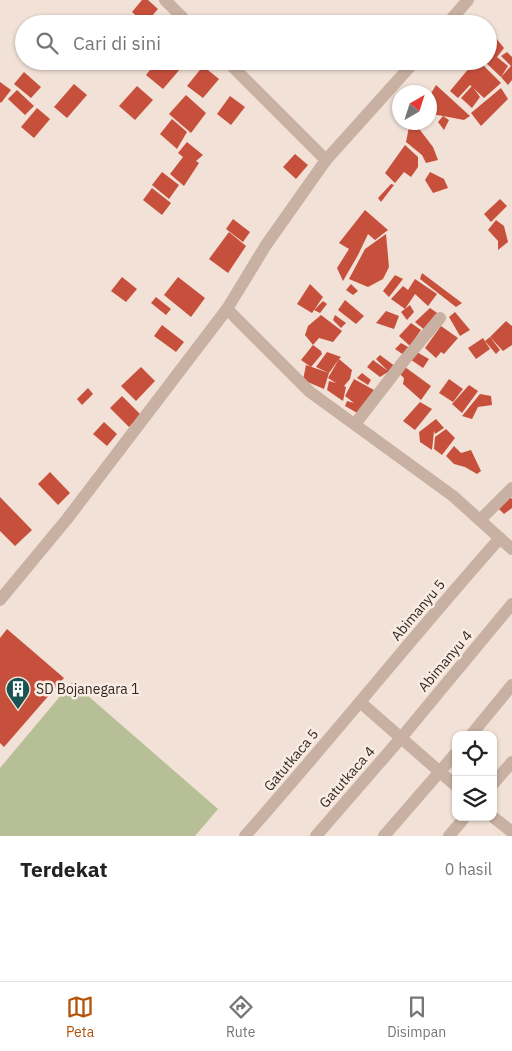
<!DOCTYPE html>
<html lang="id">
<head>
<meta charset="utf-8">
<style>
	body { margin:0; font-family:"IBM Plex Sans",sans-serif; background:#f2f2f2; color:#222 }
	.controls { position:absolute; right:15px; bottom:15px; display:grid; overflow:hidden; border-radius:10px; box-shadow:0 1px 4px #0004 }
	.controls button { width:45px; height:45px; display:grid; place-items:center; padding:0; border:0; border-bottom:1px solid #e0e0e0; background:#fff; color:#222; font:25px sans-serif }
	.compass { position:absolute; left:392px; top:85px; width:45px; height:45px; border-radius:50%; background:#fff; box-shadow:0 1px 4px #0004; rotate:39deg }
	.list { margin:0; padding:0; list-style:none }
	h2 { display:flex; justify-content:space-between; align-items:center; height:65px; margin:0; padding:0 20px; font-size:21px }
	h2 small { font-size:16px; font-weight:400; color:#767676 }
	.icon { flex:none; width:28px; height:28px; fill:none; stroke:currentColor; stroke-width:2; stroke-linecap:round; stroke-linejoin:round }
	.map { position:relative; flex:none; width:512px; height:836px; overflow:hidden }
	.search { position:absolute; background:#fff; box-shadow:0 1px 4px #0004; left:15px; right:15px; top:15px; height:55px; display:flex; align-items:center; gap:12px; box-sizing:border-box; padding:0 18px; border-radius:28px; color:#767676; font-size:19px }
	.sheet { height:145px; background:#fff }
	nav { display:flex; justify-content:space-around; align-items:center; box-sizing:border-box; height:70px; border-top:1px solid #e0e0e0; background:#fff; font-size:14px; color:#767676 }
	nav a { display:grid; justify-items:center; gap:2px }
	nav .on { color:#b45309 }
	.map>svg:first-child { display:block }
	.green { fill:#b6bf96 }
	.building { fill:#c7503d }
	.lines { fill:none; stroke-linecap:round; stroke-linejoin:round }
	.minor { stroke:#c8b0a2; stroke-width:12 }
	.labels { text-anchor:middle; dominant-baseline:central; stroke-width:5; stroke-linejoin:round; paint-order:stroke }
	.street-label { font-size:14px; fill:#332825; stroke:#f9ece2 }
	.poi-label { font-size:14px; fill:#332825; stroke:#f9ece2; text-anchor:start }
</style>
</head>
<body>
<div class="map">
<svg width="512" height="836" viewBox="0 0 512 836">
	<rect width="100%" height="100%" fill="#f1e1d6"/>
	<!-- green -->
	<polygon class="green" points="72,682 218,809 195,836 0,836 0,768"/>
	<!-- building -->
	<g class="building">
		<polygon points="142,0 148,0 158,9 145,24 132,12"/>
		<polygon points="495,37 504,48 497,57 508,66 501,77 484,61 488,61 488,44"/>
		<polygon points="507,52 512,57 512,80 508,85 501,77 511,66 501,56"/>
		<polygon points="157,61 187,61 163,89 146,75"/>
		<polygon points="475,61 479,61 501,83 484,98 470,85 458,98 450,91"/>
		<polygon points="203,66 219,79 203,98 187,86"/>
		<polygon points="24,72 41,87 31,98 14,84"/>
		<polygon points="0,82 11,90 1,103 0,102"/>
		<polygon points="74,84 87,95 67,118 54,107"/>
		<polygon points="436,85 447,95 470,116 464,120 443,116 449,120 444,130 438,122 443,116 431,114 430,112 430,95"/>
		<polygon points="137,86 153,100 135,120 119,106"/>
		<polygon points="472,86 480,97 472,108 461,98"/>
		<polygon points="501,88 508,99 481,126 471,113"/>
		<polygon points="17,90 34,106 25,115 8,99"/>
		<polygon points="186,95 206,113 191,133 169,114"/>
		<polygon points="230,96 245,107 231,125 217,114"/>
		<polygon points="37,108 50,119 34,138 21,127"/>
		<polygon points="172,119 187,132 177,149 160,134"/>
		<polygon points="410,122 412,122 420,130 433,147 438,160 426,163 422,155 406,142"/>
		<polygon points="187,142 203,155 196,161 199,163 184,186 170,174 183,157 178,153"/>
		<polygon points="405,145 418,157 418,167 411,177 404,172 395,183 385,173"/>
		<polygon points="295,154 308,165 296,179 283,167"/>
		<polygon points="162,172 179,185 169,199 152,185"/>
		<polygon points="430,172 444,179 448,188 433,193 425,180"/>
		<polygon points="391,184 394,185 381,202 378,198"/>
		<polygon points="152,188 171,203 162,215 143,200"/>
		<polygon points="500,199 507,206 491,222 484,214"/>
		<polygon points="365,210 388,230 375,240 368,234 358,255 343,281 337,268 349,249 339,243"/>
		<polygon points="233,219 250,232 243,242 226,229"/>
		<polygon points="496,220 504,226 508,242 498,250 498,241 488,230"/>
		<polygon points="229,232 246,246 228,273 209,259"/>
		<polygon points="386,234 389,267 383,279 368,287 349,279 365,249"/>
		<polygon points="422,273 462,303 456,307 420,279"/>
		<polygon points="395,275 403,279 389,297 383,291"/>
		<polygon points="122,277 137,289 126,302 111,291"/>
		<polygon points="178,277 205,298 191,317 164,295"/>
		<polygon points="415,279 437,294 428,306 415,294 405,309 391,299 403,286 408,290"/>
		<polygon points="310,284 323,297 312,313 297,304"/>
		<polygon points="351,284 358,291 353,295 346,290"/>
		<polygon points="156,297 171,309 166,315 151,303"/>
		<polygon points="345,300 364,316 356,324 338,310"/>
		<polygon points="323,301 327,304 320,313 314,310"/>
		<polygon points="410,305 414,312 407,320 401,312"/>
		<polygon points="430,308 440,315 427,332 415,322"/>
		<polygon points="386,311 399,316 394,329 376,323"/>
		<polygon points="455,312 470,330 460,336 449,317"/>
		<polygon points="321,315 342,331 333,342 319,338 313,345 321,351 322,354 311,367 301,360 313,345 305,335 308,326"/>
		<polygon points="335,315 346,323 341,328 333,320"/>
		<polygon points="506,321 512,326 512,345 503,351 490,337"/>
		<polygon points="411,323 421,330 410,346 399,336"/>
		<polygon points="162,325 184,342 176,352 154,336"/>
		<polygon points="441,326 458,338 444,354 441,352 436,358 425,348"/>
		<polygon points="490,337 500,350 496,354 485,341"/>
		<polygon points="483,338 490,349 476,359 468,348"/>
		<polygon points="401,343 429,359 423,368 395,349"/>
		<polygon points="327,352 341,357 339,359 352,370 350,379 344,386 346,387 343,401 327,390 329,381 336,383 328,378 339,359 329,373 324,389 303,380 306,365 329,373 316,367"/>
		<polygon points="380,355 396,367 380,377 367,367 373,360 388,371 376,359"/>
		<polygon points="141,367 155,381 136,401 121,386"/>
		<polygon points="405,367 431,386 421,400 403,384 404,378 399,373"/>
		<polygon points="362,373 371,380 368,385 357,378"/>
		<polygon points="354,379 374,390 359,414 345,406 347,401 354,403 345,396"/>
		<polygon points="449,379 463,389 453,402 439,393"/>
		<polygon points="469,385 478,391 462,413 452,404"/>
		<polygon points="88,388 93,394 82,405 77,399"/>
		<polygon points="480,394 491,396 492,405 478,407 472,419 462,416"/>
		<polygon points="122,396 141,415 129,427 110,408"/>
		<polygon points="420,402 432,409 415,430 403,421"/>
		<polygon points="436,419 444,428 435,434 434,431 432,450 420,442 419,432"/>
		<polygon points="104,422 117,434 107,446 93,434"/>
		<polygon points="446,429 455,438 442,455 434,449 435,437"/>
		<polygon points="454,446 461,453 471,450 481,471 477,474 465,467 454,464 446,456"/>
		<polygon points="50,472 70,493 58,505 38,484"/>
		<polygon points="508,495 512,499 512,508 504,514 495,505"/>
		<polygon points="0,497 32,530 15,546 0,531"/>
		<polygon points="7,629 64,678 4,747 0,743 0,638"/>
	</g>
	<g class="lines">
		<!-- minor -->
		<g class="minor">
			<polyline points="165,0 189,24"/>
			<polyline points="447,24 468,0"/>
			<polyline points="326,160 415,61"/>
			<polyline points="227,309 310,392 453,496 512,549"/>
			<polyline points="355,424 403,362 440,318"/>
			<polyline points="480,520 512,488"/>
			<polyline points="0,600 67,519 227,309 266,245 326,160 227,61"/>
			<polyline points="360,702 456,786"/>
			<polyline points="471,735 512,685"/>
			<polyline points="493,784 512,762"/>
			<polyline points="493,817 512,832"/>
			<path d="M 245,836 C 332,738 413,636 500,538"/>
			<polyline points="316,836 401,738 512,604"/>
			<polyline points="384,836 456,753"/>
			<polyline points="449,836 465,817"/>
		</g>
	</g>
	<!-- icons -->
	<defs>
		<symbol id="building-pin" viewBox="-11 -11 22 30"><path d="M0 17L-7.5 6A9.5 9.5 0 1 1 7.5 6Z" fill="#1a5452" stroke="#f9ece2"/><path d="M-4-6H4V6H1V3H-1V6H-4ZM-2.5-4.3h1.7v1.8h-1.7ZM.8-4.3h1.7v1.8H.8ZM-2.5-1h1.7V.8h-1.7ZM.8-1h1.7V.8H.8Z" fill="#fff"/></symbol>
	</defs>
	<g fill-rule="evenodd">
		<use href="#building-pin" x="4" y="675" width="28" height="38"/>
	</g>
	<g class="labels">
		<!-- street labels -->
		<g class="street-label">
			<text transform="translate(418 610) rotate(-50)">Abimanyu 5</text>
			<text transform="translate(445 661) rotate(-50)">Abimanyu 4</text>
			<text transform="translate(291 760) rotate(-50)">Gatutkaca 5</text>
			<text transform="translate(347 777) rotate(-49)">Gatutkaca 4</text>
		</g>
		<!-- poi labels -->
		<g class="poi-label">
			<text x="36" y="689">SD Bojanegara 1</text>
		</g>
	</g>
</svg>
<div class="controls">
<button><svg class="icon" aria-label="locate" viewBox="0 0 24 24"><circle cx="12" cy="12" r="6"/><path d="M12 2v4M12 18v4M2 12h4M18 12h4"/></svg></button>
<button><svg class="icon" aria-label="layers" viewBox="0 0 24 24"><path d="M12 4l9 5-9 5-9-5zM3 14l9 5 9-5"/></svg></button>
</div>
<svg class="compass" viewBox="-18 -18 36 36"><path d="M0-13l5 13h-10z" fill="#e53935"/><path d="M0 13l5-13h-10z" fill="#767676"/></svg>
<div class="search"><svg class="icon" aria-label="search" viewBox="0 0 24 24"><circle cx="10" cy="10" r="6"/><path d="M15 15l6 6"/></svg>Cari di sini</div>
</div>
<section class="sheet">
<h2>Terdekat<small>0 hasil</small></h2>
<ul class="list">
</ul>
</section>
<nav>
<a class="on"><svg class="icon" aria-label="map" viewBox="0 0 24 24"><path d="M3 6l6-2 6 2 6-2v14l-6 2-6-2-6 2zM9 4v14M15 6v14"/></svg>Peta</a>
<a><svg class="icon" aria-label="directions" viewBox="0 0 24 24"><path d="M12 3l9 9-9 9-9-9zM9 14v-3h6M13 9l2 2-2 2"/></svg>Rute</a>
<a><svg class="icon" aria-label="saved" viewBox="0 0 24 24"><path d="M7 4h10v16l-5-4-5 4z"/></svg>Disimpan</a>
</nav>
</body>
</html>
